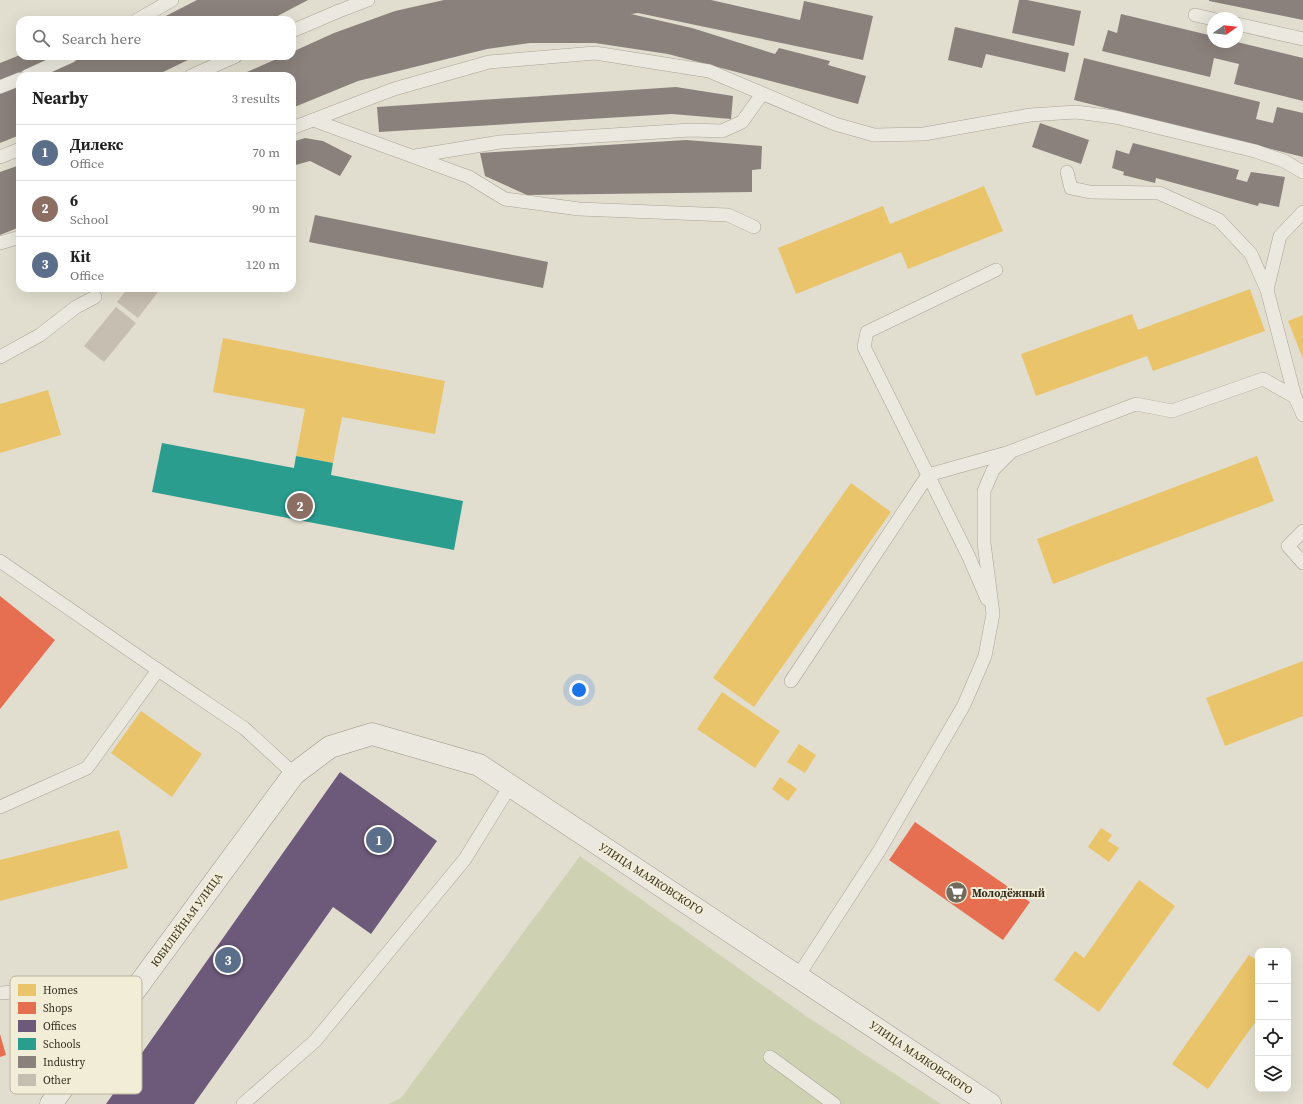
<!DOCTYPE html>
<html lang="en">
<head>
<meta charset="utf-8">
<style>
	body { margin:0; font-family:"Source Serif 4",serif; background:#f6f6f6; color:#222 }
	.controls { position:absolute; right:12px; bottom:12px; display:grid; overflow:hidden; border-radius:8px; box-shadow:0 4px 16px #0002 }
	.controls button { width:36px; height:36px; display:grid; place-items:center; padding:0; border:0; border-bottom:1px solid #e0e0e0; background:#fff; color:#222; font:20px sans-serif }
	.compass { position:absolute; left:1207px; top:12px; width:36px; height:36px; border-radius:50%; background:#fff; box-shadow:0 4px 16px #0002; rotate:75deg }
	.you { position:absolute; left:579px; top:690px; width:14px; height:14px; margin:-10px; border:3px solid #fff; border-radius:50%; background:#1a73e8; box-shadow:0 0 0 6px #1a73e833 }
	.badge { display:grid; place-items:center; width:26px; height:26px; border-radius:50%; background:#726b5d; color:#fff; font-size:13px; font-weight:700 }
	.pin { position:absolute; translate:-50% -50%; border:2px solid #fff; box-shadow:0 1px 4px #0006 }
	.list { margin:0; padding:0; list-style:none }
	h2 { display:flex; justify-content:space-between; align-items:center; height:52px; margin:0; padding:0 16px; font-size:17px }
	h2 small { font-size:13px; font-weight:400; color:#767676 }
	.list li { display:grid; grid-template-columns:26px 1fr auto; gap:12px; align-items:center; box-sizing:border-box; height:56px; padding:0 16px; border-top:1px solid #e0e0e0 }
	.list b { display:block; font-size:15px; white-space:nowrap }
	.list p { margin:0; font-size:13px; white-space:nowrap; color:#767676 }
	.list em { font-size:13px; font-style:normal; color:#767676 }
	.icon { flex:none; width:22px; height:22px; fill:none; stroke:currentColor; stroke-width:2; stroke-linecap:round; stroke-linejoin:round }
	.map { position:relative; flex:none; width:1303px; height:1104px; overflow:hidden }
	.search { position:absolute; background:#fff; box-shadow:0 4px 16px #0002; left:16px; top:16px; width:280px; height:44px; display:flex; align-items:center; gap:10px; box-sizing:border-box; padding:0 14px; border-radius:12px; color:#767676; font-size:15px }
	.panel { position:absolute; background:#fff; box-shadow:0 4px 16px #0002; left:16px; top:72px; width:280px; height:220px; border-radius:12px }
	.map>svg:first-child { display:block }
	.green { fill:#ced2b2 }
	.homes { fill:#e9c46a }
	.shops { fill:#e76f51 }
	.offices { fill:#6d597a }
	.schools { fill:#2a9d8f }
	.industry { fill:#8a817c }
	.building { fill:#c6beb0 }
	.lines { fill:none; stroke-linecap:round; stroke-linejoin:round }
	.lane-casing { stroke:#a8a397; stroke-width:14 }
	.secondary-casing { stroke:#979388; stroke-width:23 }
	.lane { stroke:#ebe8df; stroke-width:13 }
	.secondary { stroke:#ebe8df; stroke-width:22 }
	.labels { text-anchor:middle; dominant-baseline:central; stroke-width:4; stroke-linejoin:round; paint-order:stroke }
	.street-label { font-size:11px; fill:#362d20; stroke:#f2edd6 }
	.poi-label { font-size:11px; font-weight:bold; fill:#362d20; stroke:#f2edd6; text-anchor:start }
	.key { fill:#f2edd6; stroke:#bab39f; stroke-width:1 }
	.key-label { font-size:11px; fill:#362d20 }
</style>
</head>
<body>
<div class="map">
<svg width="1303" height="1104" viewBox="0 0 1303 1104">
	<rect width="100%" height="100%" fill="#e2decf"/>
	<!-- green -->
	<polygon class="green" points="580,856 809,1018 941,1104 388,1104 401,1098"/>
	<!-- homes -->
	<g class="homes">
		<polygon points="984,186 1003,231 908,269 901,252 796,294 778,248 883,206 890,224"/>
		<polygon points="1250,289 1265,331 1153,371 1147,356 1036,396 1021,354 1132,314 1138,330"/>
		<polygon points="1303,315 1303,359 1288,321"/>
		<polygon points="223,338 445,381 435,434 342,417 333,463 296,456 305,409 213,392"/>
		<polygon points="48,390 61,435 0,453 0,404"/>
		<polygon points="1257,456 1274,501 1053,584 1037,539"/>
		<polygon points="851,483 891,512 754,707 713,678"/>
		<polygon points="1303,661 1303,716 1225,746 1206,698"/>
		<polygon points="722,692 780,731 755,768 697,729"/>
		<polygon points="141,711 202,754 172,797 111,753"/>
		<polygon points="799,744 816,755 805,773 787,762"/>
		<polygon points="780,777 797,789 788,801 772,789"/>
		<polygon points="1101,828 1112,835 1108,841 1119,848 1109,862 1088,847"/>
		<polygon points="119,830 128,868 0,901 0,860"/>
		<polygon points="1139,880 1175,906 1099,1012 1054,980 1075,951 1084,958"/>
		<polygon points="1249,955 1258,961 1258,1018 1208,1089 1172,1064"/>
	</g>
	<!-- shops -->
	<g class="shops">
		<polygon points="0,596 55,640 0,709"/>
		<polygon points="915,822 1030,902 1003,940 889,860"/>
		<polygon points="0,1034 6,1055 0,1057"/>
	</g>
	<!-- offices -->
	<polygon class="offices" points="340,772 437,841 371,934 333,907 194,1104 106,1104"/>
	<!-- schools -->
	<polygon class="schools" points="162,443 294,468 296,456 333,463 331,475 463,501 454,550 152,492"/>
	<!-- industry -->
	<g class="industry">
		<polygon points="197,0 308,0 270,20 158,20"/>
		<polygon points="444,0 711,0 800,20 804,1 873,16 863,60 638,13 631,14 692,28 775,54 779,48 830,61 828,65 866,76 858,104 668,54 595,43 530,43 487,49 358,81 292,108 292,76 238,76 283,56 292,56 292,52 334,33 395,11"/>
		<polygon points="1019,0 1027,0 1081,11 1074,46 1012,33"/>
		<polygon points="1209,0 1303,0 1303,20 1209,1"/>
		<polygon points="1121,14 1213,36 1213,42 1237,42 1303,58 1303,101 1234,84 1239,64 1214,58 1210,77 1102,51 1108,30 1117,33"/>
		<polygon points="955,27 1069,53 1065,72 986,54 982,68 948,60"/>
		<polygon points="20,55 20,56 58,56 0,81 0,63"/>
		<polygon points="84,56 196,56 155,76 42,76"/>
		<polygon points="1084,58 1260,102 1256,119 1273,123 1277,107 1303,113 1303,157 1074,100"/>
		<polygon points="20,86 20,135 0,143 0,93"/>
		<polygon points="676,87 733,96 731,119 672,114 379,132 377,107"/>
		<polygon points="1040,123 1089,140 1081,164 1032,147"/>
		<polygon points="305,138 323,141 352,156 340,176 310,161 292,166 292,142"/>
		<polygon points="686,140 762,146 761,169 752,170 752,192 527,195 485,176 480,153"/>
		<polygon points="1133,143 1239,170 1236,179 1247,182 1251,172 1285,177 1279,207 1259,203 1258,206 1156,178 1155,183 1123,175 1124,172 1112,168 1116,150 1129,154"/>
		<polygon points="20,165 20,227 0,235 0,172"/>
		<polygon points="315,215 548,262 543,288 309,242"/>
	</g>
	<!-- building -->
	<g class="building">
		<polygon points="128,288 161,288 138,318 117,302"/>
		<polygon points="116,307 136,323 104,362 84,346"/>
	</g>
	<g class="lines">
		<defs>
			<g id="lane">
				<polyline points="1195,15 1213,19"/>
				<polyline points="137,20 172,0"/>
				<polyline points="1237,24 1303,39"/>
				<polyline points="292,31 339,11 368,0"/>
				<polyline points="27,76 71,56"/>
				<polyline points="191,76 236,56"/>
				<polyline points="0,87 20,79"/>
				<polyline points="313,120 469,177 505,199 579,209 728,215 754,227"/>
				<polyline points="292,128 394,89 489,62 595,53 709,71 835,124 874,135 924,134 1030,115 1076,112 1115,117 1255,151 1284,161 1303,172"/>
				<polyline points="415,156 500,142 691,130 722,131 742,122 762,94"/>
				<polyline points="0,157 20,149"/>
				<polyline points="1067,172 1071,188 1090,192 1159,193 1219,220 1251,254 1267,290 1295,397 1303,415"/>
				<polyline points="0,243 20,237"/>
				<polyline points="1267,290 1280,236 1303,212"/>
				<polyline points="0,357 40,335 76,307 95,297"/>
				<polyline points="1303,531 1288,546 1303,563"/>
				<polyline points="0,561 158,670 244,728 294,774"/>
				<polyline points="987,599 968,555 864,347 867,332 996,270"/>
				<polyline points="791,681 928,475 1010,452"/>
				<polyline points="0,807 87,768 158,670"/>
				<polyline points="798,976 879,851 964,705 985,656 993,614 984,543 984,491 993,470 1012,451 1136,404 1172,411 1263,379 1295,397"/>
				<polyline points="0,993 140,983"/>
				<polyline points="770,1057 834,1104"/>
				<polyline points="243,1104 315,1041 465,859 510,786"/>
			</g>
			<polyline id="secondary" points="51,1104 294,774 330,747 372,734 479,765 990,1104"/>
		</defs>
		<!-- lane casing -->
		<use href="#lane" class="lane-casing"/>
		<!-- secondary casing -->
		<use href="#secondary" class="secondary-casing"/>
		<!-- lane -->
		<use href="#lane" class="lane"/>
		<!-- secondary -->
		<use href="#secondary" class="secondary"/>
	</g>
	<!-- icons -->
	<defs>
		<symbol id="supermarket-disc" viewBox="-11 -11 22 22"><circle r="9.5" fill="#726b5d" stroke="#f2edd6"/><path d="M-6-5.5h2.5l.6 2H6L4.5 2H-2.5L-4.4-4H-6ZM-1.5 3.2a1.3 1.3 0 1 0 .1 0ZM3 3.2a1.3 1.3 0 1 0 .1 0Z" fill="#fff"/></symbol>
	</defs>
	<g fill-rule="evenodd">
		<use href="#supermarket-disc" x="944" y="880" width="25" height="25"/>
	</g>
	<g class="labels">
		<!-- street labels -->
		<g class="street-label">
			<text transform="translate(651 879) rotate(33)">УЛИЦА МАЯКОВСКОГО</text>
			<text transform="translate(187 920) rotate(-54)">ЮБИЛЕЙНАЯ УЛИЦА</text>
			<text transform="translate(921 1058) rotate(34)">УЛИЦА МАЯКОВСКОГО</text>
		</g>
		<!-- poi labels -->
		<g class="poi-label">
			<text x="972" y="893">Молодёжный</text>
		</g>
	</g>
	<!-- legend -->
	<rect x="10" y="976" width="132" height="118" rx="6" class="key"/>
	<rect x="18" y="984" width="18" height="12" fill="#e9c46a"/>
	<rect x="18" y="1002" width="18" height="12" fill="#e76f51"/>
	<rect x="18" y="1020" width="18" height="12" fill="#6d597a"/>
	<rect x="18" y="1038" width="18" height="12" fill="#2a9d8f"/>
	<rect x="18" y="1056" width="18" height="12" fill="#8a817c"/>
	<rect x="18" y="1074" width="18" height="12" fill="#c6beb0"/>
	<g class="key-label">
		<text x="43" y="994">Homes</text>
		<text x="43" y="1012">Shops</text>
		<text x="43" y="1030">Offices</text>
		<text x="43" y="1048">Schools</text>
		<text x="43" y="1066">Industry</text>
		<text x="43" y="1084">Other</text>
	</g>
</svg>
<div class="controls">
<button>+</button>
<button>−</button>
<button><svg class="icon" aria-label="locate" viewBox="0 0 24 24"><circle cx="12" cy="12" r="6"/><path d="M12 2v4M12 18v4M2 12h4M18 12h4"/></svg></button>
<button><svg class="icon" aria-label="layers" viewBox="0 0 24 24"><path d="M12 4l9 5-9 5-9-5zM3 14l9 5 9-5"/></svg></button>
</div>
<svg class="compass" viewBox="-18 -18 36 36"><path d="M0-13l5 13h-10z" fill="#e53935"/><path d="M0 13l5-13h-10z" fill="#767676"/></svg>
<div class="you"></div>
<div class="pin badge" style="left:379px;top:840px;background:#5c6f8a">1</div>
<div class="pin badge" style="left:300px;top:506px;background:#8d6e63">2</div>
<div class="pin badge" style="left:228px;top:960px;background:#5c6f8a">3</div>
<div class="search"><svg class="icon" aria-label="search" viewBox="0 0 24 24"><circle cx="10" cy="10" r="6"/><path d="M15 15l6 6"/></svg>Search here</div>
<section class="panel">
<h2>Nearby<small>3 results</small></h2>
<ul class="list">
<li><span class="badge" style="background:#5c6f8a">1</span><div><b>Дилекс</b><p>Office</p></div><em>70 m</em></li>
<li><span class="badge" style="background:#8d6e63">2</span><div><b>6</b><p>School</p></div><em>90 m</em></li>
<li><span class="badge" style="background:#5c6f8a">3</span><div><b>Kit</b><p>Office</p></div><em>120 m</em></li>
</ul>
</section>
</div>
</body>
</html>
